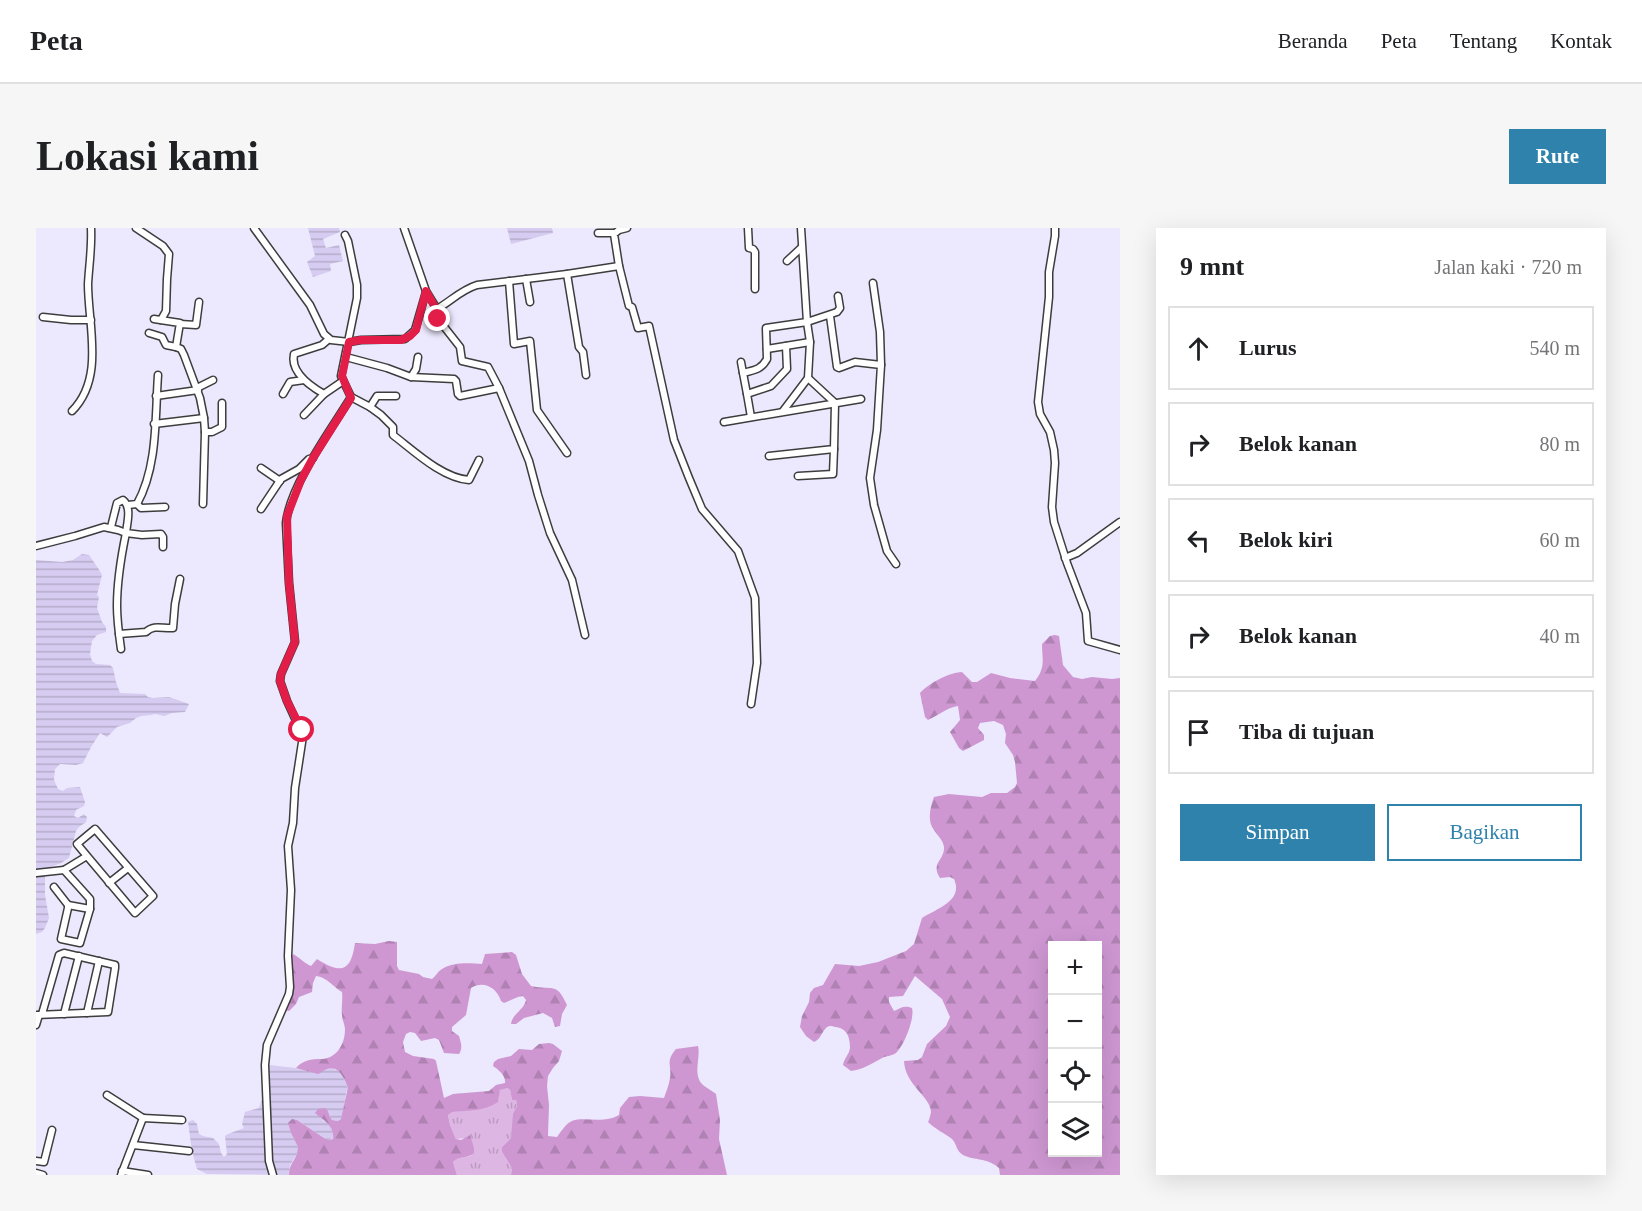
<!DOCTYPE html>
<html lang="id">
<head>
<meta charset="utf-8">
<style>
	body { margin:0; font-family:Georgia,serif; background:#f6f6f6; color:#202124 }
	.controls { position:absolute; right:18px; bottom:18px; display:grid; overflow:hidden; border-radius:0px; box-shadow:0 6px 24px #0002 }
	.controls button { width:54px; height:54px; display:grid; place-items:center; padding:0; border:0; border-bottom:2px solid #e0e0e0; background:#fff; color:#202124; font:30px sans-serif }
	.stop { position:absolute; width:18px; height:18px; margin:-14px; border:4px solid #e11d48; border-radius:50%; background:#fff }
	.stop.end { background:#e11d48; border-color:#fff; box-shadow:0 2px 6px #0008 }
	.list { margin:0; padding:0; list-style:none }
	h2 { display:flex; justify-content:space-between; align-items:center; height:78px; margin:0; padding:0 24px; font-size:26px }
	h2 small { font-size:20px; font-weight:400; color:#757577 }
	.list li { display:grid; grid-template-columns:39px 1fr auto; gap:18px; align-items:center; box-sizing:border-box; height:84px; margin:0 12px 12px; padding:0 12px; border:2px solid #e0e0e0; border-radius:0px }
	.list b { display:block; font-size:22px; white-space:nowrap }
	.list em { font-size:20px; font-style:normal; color:#757577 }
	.actions { display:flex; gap:12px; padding:18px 24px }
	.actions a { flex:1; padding:14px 0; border:2px solid #2f82ac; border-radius:0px; text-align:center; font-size:21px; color:#2f82ac }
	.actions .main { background:#2f82ac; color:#fff }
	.icon { flex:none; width:33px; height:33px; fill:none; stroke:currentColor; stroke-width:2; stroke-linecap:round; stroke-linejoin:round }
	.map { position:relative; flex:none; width:1084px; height:947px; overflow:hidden; border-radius:0px }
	header { display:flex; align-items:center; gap:36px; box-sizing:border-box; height:84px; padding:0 30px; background:#fff; border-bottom:2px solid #e0e0e0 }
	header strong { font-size:28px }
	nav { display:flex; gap:33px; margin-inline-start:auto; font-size:21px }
	.intro { display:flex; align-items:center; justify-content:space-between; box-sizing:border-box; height:144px; padding:0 36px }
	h1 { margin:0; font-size:42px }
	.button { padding:15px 27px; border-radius:0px; background:#2f82ac; color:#fff; font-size:21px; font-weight:700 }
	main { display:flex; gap:36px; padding:0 36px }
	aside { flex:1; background:#fff; border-radius:0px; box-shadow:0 6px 24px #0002 }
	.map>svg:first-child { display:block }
	.farmland { fill:url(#farmland-rules) }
	.grass { fill:url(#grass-tufts) }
	.forest { fill:url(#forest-firs); fill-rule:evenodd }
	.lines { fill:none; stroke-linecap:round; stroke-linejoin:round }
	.minor-casing { stroke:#3d3d3d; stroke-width:9 }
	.minor { stroke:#fff; stroke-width:6 }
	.route { stroke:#e11d48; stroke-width:8 }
</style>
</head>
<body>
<header>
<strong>Peta</strong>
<nav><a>Beranda</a><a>Peta</a><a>Tentang</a><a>Kontak</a></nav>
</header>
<div class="intro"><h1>Lokasi kami</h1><a class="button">Rute</a></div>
<main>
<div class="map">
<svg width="1084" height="947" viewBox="0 0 1084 947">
	<defs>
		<pattern id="farmland-rules" width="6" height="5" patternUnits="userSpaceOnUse" patternTransform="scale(1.5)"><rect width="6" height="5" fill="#d6cbf0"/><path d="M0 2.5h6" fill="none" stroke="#b6adcc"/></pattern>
		<pattern id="grass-tufts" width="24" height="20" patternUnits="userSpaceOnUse" patternTransform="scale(1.5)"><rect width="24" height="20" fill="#ddb6e3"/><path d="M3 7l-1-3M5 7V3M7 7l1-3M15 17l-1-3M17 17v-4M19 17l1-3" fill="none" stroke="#bc9bc1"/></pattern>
		<pattern id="forest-firs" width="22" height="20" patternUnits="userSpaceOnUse" patternTransform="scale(1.5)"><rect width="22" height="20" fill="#ce97d2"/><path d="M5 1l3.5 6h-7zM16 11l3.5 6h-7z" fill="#b081b3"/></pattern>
	</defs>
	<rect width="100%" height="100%" fill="#ece8fd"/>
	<!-- farmland -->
	<g class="farmland">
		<polygon points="272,0 303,0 304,4 287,11 290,20 303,17 307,33 294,36 295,43 277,49 271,34 279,28"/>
		<polygon points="471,0 516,0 517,5 475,16"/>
		<polygon points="46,326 53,327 62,340 66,347 61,367 63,369 61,380 66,394 70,399 70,404 61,407 56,413 54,426 56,433 60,436 74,437 77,440 80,454 84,465 109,466 112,469 117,470 133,469 153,476 149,484 136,485 128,488 119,486 115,487 105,488 100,490 94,495 81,499 71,509 64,505 55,519 47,535 40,537 24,536 19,541 18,552 22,561 27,563 31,560 44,559 49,574 48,578 40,582 38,588 42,590 48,586 51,589 50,594 43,599 40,603 33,630 25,635 9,641 9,667 13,690 9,700 6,704 0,706 0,332 26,334 37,332"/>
		<polygon points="232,837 260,840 282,845 290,841 296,840 304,844 312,859 310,865 307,886 305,891 302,893 296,892 293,887 286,892 293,896 298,906 297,910 293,912 288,910 261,892 255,905 262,919 262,924 254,937 253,947 171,946 161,941 156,923 152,894 157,892 161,896 163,906 167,908 177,910 183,916 185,925 188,929 191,926 189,908 192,906 208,900 206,896 209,884 223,880 226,871 227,840"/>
	</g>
	<!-- grass -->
	<polygon class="grass" points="466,860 471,860 474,862 476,872 480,872 481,878 479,882 475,910 466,919 466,924 476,940 475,947 421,947 417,934 420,930 435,928 430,910 420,911 414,897 412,887 415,884 425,883 463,870 463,864"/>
	<!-- forest -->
	<g class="forest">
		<path d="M 1019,407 L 1023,408 L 1027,437 L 1037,449 L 1046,451 L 1056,449 L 1076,451 L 1084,450 L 1084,947 L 964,947 L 963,940 C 950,929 939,933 927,927 C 920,923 921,916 916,911 C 908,905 899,901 892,894 C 893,893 895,885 895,884 C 895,869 869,857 868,833 L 882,832 L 886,829 L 891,816 L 910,798 L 914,789 L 906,771 L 879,748 L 867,768 L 853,769 L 853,774 L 858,783 C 865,780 868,777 876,780 C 879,790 868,818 860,825 C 856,828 850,828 846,830 C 837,835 826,842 815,843 L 807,837 C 808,830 813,827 814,820 C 814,809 811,800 799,799 C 796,798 793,797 790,800 C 785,805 785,811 778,814 L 770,808 L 764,799 L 766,788 L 773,774 L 774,765 L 778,760 L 787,757 L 799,736 L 823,738 L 842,734 L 870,723 L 878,716 L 886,690 C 900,681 928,673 918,651 L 914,649 L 904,650 C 894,635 909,632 908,619 C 907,612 902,608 898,602 C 891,593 894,580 898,569 L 913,566 L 946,569 L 955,565 L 971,565 L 979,559 L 981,555 L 979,534 L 977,527 L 969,515 L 970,506 L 967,497 L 958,493 L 944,495 L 942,500 L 948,507 L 948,512 L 927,523 L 923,520 L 914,504 L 924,492 L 922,478 C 910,480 903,487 892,492 L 889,489 L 884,465 C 893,455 912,445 926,444 L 936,454 L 941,454 L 955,445 L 974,450 L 999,453 C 1010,439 1006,431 1006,416 L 1014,408 ZM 1017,718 L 1062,718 L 1062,924 L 1017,924 Z"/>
		<path d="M 353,713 L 361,714 L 361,738 L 363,742 L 383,746 L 387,749 L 396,751 C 400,748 402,743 406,741 C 416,734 434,735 446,736 L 449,726 L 476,724 L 480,727 L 486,746 L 495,758 C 517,763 520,753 531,777 L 526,786 L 524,798 L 519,799 L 516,790 L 507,785 L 488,790 L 480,796 L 475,796 C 476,786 488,782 490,772 L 487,768 L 482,769 L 468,775 L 465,773 C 461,760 448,752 435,760 L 430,787 L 416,799 L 416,803 L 423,808 C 425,815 427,820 423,826 L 408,825 L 403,812 L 399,810 L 385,813 L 379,805 L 374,804 L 370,806 L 367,814 L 369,824 L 377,828 L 398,831 L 400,833 L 408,870 L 417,866 L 453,863 L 460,857 L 469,855 C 470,848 463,842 457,838 L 458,834 L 462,831 L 475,828 L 483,821 L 496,822 L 503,816 L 513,815 L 517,816 L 526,823 L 523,833 L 517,840 L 512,848 L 511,858 L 513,877 L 512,908 L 521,909 C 525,904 528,898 534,894 C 546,887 566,897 583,887 L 584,880 L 593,869 L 604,868 L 628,870 C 630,864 633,857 634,850 C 636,837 629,834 640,821 L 662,818 C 665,830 656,847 667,857 C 671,860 676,863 680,866 L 684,892 L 683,911 L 691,947 L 475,947 L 476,940 L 466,924 L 466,919 L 475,910 L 477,886 L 481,878 L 480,872 L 476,872 L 474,862 L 471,860 L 464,862 L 462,874 C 447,884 433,882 416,884 L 412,887 L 414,897 L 420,911 L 425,912 L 434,907 L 438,920 L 438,925 C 432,931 423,927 417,934 L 421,947 L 253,947 C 253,934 262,931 262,919 L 255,905 L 252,895 L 256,891 L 261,892 L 288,910 L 293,912 L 297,911 C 299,898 287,892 279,885 L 282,881 L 289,880 L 292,883 L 293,887 L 296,892 L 302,893 L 305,891 L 312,859 C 308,851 303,837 291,841 C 288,842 285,845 282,846 L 260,840 C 267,832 275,831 286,831 C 301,830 309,816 309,801 C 309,797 306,792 306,787 C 305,779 307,772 306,764 C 297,759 291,749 280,748 L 277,755 L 276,764 L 263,769 L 260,776 L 253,783 L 248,782 L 255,764 L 256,728 L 257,726 C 263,729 268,735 275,738 L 281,731 C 306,747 315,743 319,715 L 339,716 Z"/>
	</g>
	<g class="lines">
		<defs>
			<g id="minor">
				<polyline points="100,0 127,18 133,26 131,51 130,83 125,92"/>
				<polyline points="218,0 274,77 288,106 295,112 313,114 325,112 369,111 379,102 390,64"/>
				<polyline points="368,0 390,63 401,81 402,91 424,119 426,133 452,139 463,160 493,233 502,267 514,305 536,352 549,407"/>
				<polyline points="591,0 583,2 578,6 583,38 593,78 596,79 602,100 613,98 638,212 653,250 666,281 702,323 719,370 721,435 715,476"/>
				<polyline points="712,0 713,20 717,21 719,24 719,61"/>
				<polyline points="1019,0 1019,8 1013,44 1013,69 1002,174 1004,186 1014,204 1018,222 1019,235 1016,279 1018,294 1031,335 1050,385 1052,413 1084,422"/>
				<polyline points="562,5 578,5"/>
				<polyline points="751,33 765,20"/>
				<polyline points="531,46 543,119 547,124 550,147"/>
				<polyline points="490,51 494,74"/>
				<polyline points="473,53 478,116 494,113 501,182 531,225"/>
				<polyline points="837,55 844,104 845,137"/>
				<path d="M 401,81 C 415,73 425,62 441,57 L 531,46 L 583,38"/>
				<polyline points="794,88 801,139 803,140 819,134 845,137 841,202 834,250 838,277 851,323 860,336"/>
				<polyline points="7,89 35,92 55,92"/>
				<polyline points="118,91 144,95 140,119 145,121 148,127 164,170 168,190 169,204 167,276"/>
				<polyline points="144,96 160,97 163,74"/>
				<polyline points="113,105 126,109 130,117 140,119"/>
				<path d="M 293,111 L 286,117 L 258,126 C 254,144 274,158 288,166 L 307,153"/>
				<polyline points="731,121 774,114"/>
				<polyline points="310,129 351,140 375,149 418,151 420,153 422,166 424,168 463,160"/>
				<polyline points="705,134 707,145"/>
				<polyline points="375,149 380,141 382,129"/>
				<polyline points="161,160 177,152"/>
				<polyline points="247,166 254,154 268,152"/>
				<path d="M 711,166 L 707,145 C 718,142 725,142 731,131 L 730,100 L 771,94 L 801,84 L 804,80 L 802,68"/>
				<polyline points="120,168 162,162"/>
				<polyline points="315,169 334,179 341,168 360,168"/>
				<path d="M 334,179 L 345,187 L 357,199 L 357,207 C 378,223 406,250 433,252 L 443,232"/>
				<path d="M 36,183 C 69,150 52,97 52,56 C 53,38 56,19 55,0"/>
				<polyline points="747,183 772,150 774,114 771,94 765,0"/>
				<polyline points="268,187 288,166"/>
				<polyline points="715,189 711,166 735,158 751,141 750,118"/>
				<polyline points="688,194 825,171"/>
				<polyline points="118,196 168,190"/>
				<polyline points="169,204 176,204 186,199 186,175"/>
				<polyline points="733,228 798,221 799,175 772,150"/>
				<polyline points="225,240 244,253"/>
				<polyline points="762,248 797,246 798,221"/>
				<polyline points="101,276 105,280 129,279"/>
				<path d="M 92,277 L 101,276 C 122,238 119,189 122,147"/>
				<polyline points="225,281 245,251 263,241 273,231 277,230"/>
				<path d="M 75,299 L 81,275 L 87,272 C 96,279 91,295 90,305 L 106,307 L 125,306 L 127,309 L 127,319"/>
				<path d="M 0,318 L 39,308 L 68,299 L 82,302 L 90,305 C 85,329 81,353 81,378 C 81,392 83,407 85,421"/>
				<polyline points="1029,330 1041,325 1084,294"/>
				<path d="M 83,406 L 110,404 C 118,396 127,401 137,400 L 139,376 L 144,351"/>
				<polyline points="28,642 51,628 99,685 117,668 59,601 41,616 51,628"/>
				<polyline points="0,645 28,642 54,671 54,681 44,715 25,711 32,680 32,677 18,659"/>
				<polyline points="73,655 92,640"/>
				<polyline points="32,677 54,681"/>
				<polyline points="51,785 63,733"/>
				<polyline points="28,786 43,728"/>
				<polyline points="0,787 72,784 79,740 79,737 28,725 23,727 6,786"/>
				<polyline points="0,797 3,787"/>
				<polyline points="71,867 107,890"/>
				<polyline points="97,917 153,923"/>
				<polyline points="0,933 8,934 16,902"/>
				<polyline points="86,943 112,947"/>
				<polyline points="0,945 7,947"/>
				<polyline points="85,947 107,890 146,892"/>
				<path d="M 237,947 L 233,933 L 229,837 L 231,817 L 253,766 L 254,759 L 252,728 L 255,662 L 252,618 L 257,595 L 259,560 L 267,508 L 251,473 L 244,453 L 245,446 L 259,414 L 253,355 L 250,295 C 254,257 295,202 315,169 L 305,148 L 321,70 L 321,57 L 312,13 L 309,7"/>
			</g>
		</defs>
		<!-- minor casing -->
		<use href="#minor" class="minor-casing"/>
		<!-- minor -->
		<use href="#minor" class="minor"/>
	</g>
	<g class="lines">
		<!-- route -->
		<polyline class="route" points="266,502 251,473 244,453 245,446 259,414 253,355 251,288 265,252 277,230 315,170 306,148 313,114 325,112 365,112 374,108 380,102 390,63 400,81 402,91"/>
	</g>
</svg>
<div class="controls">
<button>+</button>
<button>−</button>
<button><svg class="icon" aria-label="locate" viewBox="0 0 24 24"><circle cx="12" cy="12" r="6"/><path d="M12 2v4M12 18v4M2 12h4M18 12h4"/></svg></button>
<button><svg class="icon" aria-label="layers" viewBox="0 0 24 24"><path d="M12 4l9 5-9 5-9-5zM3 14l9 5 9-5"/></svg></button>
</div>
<div class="stop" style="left:266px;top:502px"></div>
<div class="stop end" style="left:402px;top:91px"></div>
</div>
<aside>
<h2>9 mnt<small>Jalan kaki · 720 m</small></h2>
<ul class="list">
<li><svg class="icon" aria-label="ahead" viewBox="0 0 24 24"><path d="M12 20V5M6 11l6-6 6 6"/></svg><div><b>Lurus</b></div><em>540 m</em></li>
<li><svg class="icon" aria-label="right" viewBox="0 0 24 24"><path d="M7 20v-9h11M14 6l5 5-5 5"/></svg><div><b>Belok kanan</b></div><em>80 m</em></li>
<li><svg class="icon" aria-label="left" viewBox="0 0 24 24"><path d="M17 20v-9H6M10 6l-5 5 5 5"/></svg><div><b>Belok kiri</b></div><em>60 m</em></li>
<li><svg class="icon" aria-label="right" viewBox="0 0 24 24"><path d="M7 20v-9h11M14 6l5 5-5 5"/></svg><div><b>Belok kanan</b></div><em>40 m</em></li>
<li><svg class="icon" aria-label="arrive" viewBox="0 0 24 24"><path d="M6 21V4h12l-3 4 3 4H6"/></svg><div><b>Tiba di tujuan</b></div></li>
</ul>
<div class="actions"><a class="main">Simpan</a><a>Bagikan</a></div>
</aside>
</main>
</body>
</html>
